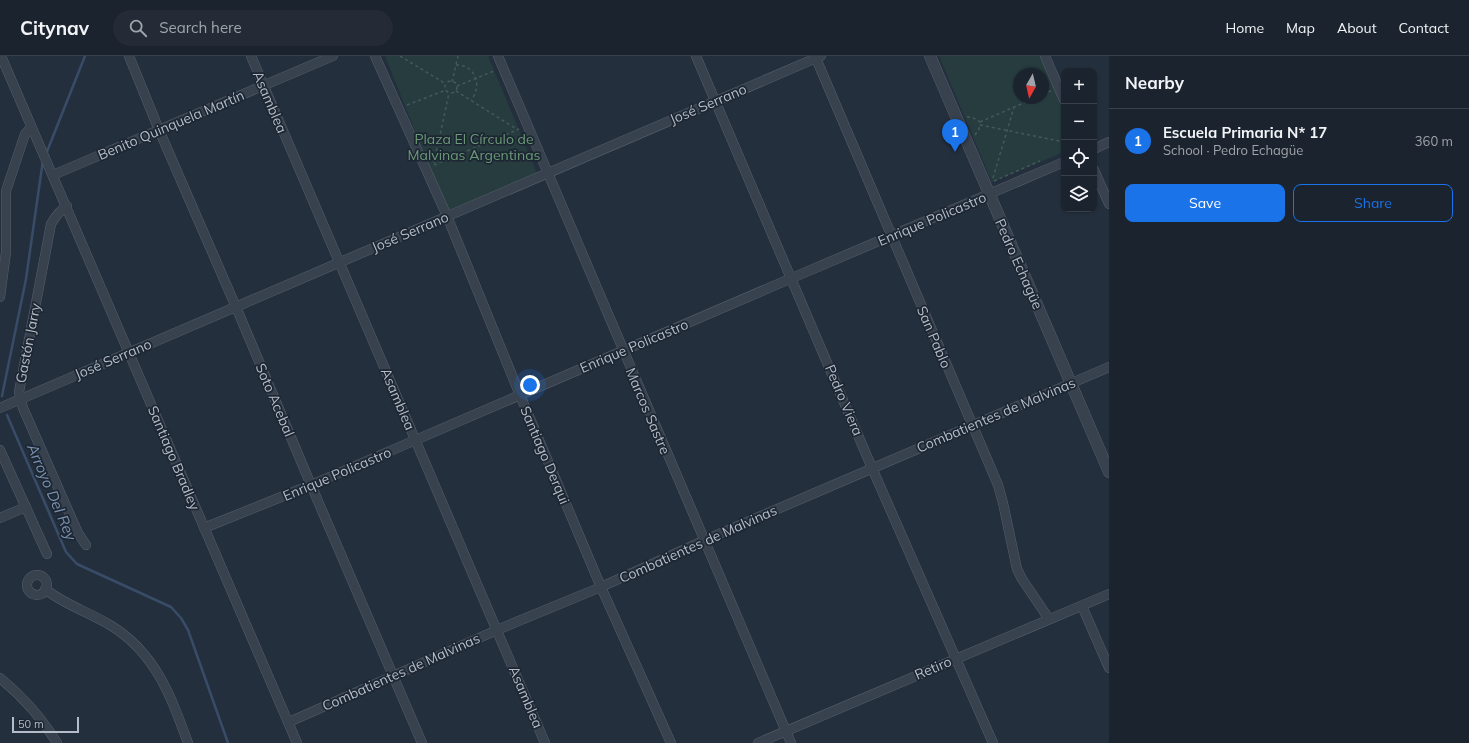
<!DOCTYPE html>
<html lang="en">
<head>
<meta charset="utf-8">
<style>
	body { margin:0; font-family:Mulish,sans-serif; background:#242b36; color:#f1f3f6 }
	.controls { position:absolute; right:12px; top:12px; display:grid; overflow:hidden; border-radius:8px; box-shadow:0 1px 3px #0004 }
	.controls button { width:36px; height:36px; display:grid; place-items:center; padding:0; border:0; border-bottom:1px solid #39404a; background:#1b232e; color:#f1f3f6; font:20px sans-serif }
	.compass { position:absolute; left:1013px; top:12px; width:36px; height:36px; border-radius:50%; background:#1b232e; box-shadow:0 1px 3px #0004; rotate:188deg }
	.scale { position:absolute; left:12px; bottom:10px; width:67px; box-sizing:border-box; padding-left:4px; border:2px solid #b4bcc9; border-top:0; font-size:11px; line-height:14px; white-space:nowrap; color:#b4bcc9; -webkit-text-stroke:3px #1d2633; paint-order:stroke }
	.you { position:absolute; left:530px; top:329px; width:14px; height:14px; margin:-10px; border:3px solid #fff; border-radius:50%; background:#1a73e8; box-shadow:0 0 0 6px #1a73e833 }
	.badge { display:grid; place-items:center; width:26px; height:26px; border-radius:50%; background:#1a73e8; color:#fff; font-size:13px; font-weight:700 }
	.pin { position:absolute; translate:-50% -33px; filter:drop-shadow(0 1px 2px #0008) }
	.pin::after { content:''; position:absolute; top:21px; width:14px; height:12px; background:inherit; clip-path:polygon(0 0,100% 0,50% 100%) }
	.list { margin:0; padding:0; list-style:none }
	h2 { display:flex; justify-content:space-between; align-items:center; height:52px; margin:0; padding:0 16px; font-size:17px }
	h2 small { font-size:13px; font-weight:400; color:#a0a4aa }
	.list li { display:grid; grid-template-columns:26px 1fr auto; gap:12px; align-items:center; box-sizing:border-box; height:64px; padding:0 16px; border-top:1px solid #39404a }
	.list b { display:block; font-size:15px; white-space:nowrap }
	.list p { margin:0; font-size:13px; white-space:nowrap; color:#a0a4aa }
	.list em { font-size:13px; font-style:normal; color:#a0a4aa }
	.actions { display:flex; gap:8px; padding:12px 16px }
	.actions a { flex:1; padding:9px 0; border:1px solid #1a73e8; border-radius:8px; text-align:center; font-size:14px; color:#1a73e8 }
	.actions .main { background:#1a73e8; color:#fff }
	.icon { flex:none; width:22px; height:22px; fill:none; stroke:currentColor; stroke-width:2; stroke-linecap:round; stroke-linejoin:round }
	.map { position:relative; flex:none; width:1109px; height:687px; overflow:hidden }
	header { display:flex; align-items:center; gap:24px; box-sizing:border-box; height:56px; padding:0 20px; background:#1b232e; border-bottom:1px solid #39404a }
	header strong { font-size:19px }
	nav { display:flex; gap:22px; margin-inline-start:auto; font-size:14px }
	.search { width:280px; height:36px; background:#242b36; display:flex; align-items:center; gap:10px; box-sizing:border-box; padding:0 14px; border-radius:22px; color:#a0a4aa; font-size:15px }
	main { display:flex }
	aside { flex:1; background:#1b232e }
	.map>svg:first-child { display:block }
	.green { fill:#263c3f; fill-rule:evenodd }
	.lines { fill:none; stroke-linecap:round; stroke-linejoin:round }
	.stream { stroke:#394c67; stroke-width:2.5 }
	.minor-casing { stroke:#565f6c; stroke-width:10 }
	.tertiary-casing { stroke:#565f6c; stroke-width:12 }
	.path { stroke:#44595c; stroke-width:1.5; stroke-dasharray:3 3; stroke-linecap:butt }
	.minor { stroke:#38414e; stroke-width:9 }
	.tertiary { stroke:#38414e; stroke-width:11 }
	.labels { text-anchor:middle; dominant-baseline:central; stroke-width:3.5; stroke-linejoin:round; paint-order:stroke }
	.street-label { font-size:14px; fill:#b4bcc9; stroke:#1d2633 }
	.park-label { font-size:14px; fill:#6b9a76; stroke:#1d2633 }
	.water-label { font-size:15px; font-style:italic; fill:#7c92b1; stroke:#1d2633 }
</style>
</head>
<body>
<header>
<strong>Citynav</strong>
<div class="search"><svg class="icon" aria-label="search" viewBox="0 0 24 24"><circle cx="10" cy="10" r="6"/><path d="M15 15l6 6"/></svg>Search here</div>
<nav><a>Home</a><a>Map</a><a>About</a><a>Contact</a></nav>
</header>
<main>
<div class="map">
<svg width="1109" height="687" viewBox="0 0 1109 687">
	<rect width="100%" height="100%" fill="#242f3e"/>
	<!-- green -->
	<g class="green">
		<polygon points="385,0 488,0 537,117 447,155"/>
		<path d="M 939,0 L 1040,0 L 1064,54 L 1064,96 L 992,126 ZM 1019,18 L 1043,18 L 1043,42 L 1019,42 Z"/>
	</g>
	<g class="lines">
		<!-- stream -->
		<g class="stream">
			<polyline points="46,98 85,0"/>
			<polyline points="2,340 26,223 43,104"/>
			<polyline points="7,359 66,496 77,508 171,551 181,562 188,574 228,687"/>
		</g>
		<defs>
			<g id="minor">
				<polyline points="1,0 297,687"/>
				<polyline points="129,0 159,74 236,251 311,429 422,687"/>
				<polyline points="251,0 545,687"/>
				<polyline points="375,0 447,160 520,339 601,531 671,687"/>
				<polyline points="498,0 791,687"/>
				<polyline points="696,0 872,412 993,687"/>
				<polyline points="815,0 998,429 1003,447 1017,513 1022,523 1049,563"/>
				<polyline points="1045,0 1064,44"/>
				<polyline points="1094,93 1109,86"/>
				<polyline points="1094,114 1109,148"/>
				<polyline points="53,119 333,0"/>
				<path d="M 67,150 C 59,155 55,161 51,168 L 19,336 L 23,352 L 78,477 L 86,489"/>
				<polyline points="0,241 6,196 6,135 25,78 31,72"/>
				<polyline points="0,352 821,0"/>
				<polyline points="0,394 47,498"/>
				<polyline points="0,462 26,451"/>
				<polyline points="204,472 311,429 792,222 1064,106"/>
				<circle cx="37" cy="529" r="10"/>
				<path d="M 45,533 C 65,549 89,556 110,569 C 155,596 171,640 188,687"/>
				<polyline points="1082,550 1109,612"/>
				<path d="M 0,622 C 23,641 42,662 57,687"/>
				<polyline points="289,666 497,574 601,531 705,484 1109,311"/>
				<polyline points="758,687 1109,538"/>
			</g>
			<polyline id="tertiary" points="930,0 1109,416"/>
		</defs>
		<!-- minor casing -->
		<use href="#minor" class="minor-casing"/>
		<!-- tertiary casing -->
		<use href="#tertiary" class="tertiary-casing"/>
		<!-- path -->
		<g class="path">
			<polyline points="400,0 446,28"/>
			<path d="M 456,9 C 475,8 483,30 471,44"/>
			<circle cx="451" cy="31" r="6"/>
			<polyline points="452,26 458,0"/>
			<polyline points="457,30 494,15"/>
			<polyline points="456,35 518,74"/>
			<polyline points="1043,38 1051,35"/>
			<polyline points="407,49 446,34"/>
			<polyline points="967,61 972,61 980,66"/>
			<polyline points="980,66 1035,42"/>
			<polyline points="980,69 1064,86"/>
			<polyline points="975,79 979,73 980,68"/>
			<polyline points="434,107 449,37"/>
			<polyline points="434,109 519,73"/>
			<polyline points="993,122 1014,51"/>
			<polyline points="994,125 1040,105"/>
		</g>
		<!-- minor -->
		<use href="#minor" class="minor"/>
		<!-- tertiary -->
		<use href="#tertiary" class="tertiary"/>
	</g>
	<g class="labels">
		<!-- street labels -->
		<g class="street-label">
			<text transform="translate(270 46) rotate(67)">Asamblea</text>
			<text transform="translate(708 48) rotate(-23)">José Serrano</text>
			<text transform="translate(171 69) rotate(-23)">Benito Quinquela Martín</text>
			<text transform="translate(932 163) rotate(-23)">Enrique Policastro</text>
			<text transform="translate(410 176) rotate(-23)">José Serrano</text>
			<text transform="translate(1019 208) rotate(66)">Pedro Echagüe</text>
			<text transform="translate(934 281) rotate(67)">San Pablo</text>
			<text transform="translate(28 287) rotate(-79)">Gastón Jarry</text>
			<text transform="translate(634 290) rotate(-23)">Enrique Policastro</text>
			<text transform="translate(113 303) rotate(-23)">José Serrano</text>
			<text transform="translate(398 343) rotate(67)">Asamblea</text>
			<text transform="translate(275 344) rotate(67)">Soto Acebal</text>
			<text transform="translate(844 344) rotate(67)">Pedro Viera</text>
			<text transform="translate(648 355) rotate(67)">Marcos Sastre</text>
			<text transform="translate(996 359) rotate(-23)">Combatientes de Malvinas</text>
			<text transform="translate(545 399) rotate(67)">Santiago Derqui</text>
			<text transform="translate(174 402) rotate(67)">Santiago Bradley</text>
			<text transform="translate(337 418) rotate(-23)">Enrique Policastro</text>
			<text transform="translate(698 488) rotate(-24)">Combatientes de Malvinas</text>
			<text transform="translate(933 612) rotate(-23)">Retiro</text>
			<text transform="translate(401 616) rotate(-24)">Combatientes de Malvinas</text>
			<text transform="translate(526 641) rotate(67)">Asamblea</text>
		</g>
		<!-- park labels -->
		<g class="park-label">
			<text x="474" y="83">Plaza El Círculo de<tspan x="474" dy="16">Malvinas Argentinas</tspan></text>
		</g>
		<!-- water labels -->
		<g class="water-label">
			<text transform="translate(52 436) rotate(67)">Arroyo Del Rey</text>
		</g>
	</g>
</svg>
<div class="controls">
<button>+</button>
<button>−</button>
<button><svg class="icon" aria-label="locate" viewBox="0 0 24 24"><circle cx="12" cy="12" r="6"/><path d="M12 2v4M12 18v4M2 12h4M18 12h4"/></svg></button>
<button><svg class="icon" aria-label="layers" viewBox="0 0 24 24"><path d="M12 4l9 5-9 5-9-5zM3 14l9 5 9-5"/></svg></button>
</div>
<svg class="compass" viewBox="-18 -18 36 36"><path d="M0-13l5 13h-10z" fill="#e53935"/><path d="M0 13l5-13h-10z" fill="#a0a4aa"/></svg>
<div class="scale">50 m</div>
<div class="you"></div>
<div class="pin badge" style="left:955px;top:96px">1</div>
</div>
<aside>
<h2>Nearby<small></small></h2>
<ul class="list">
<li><span class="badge">1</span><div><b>Escuela Primaria N* 17</b><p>School · Pedro Echagüe</p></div><em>360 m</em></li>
</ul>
<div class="actions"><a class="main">Save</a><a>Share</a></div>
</aside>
</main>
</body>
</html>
